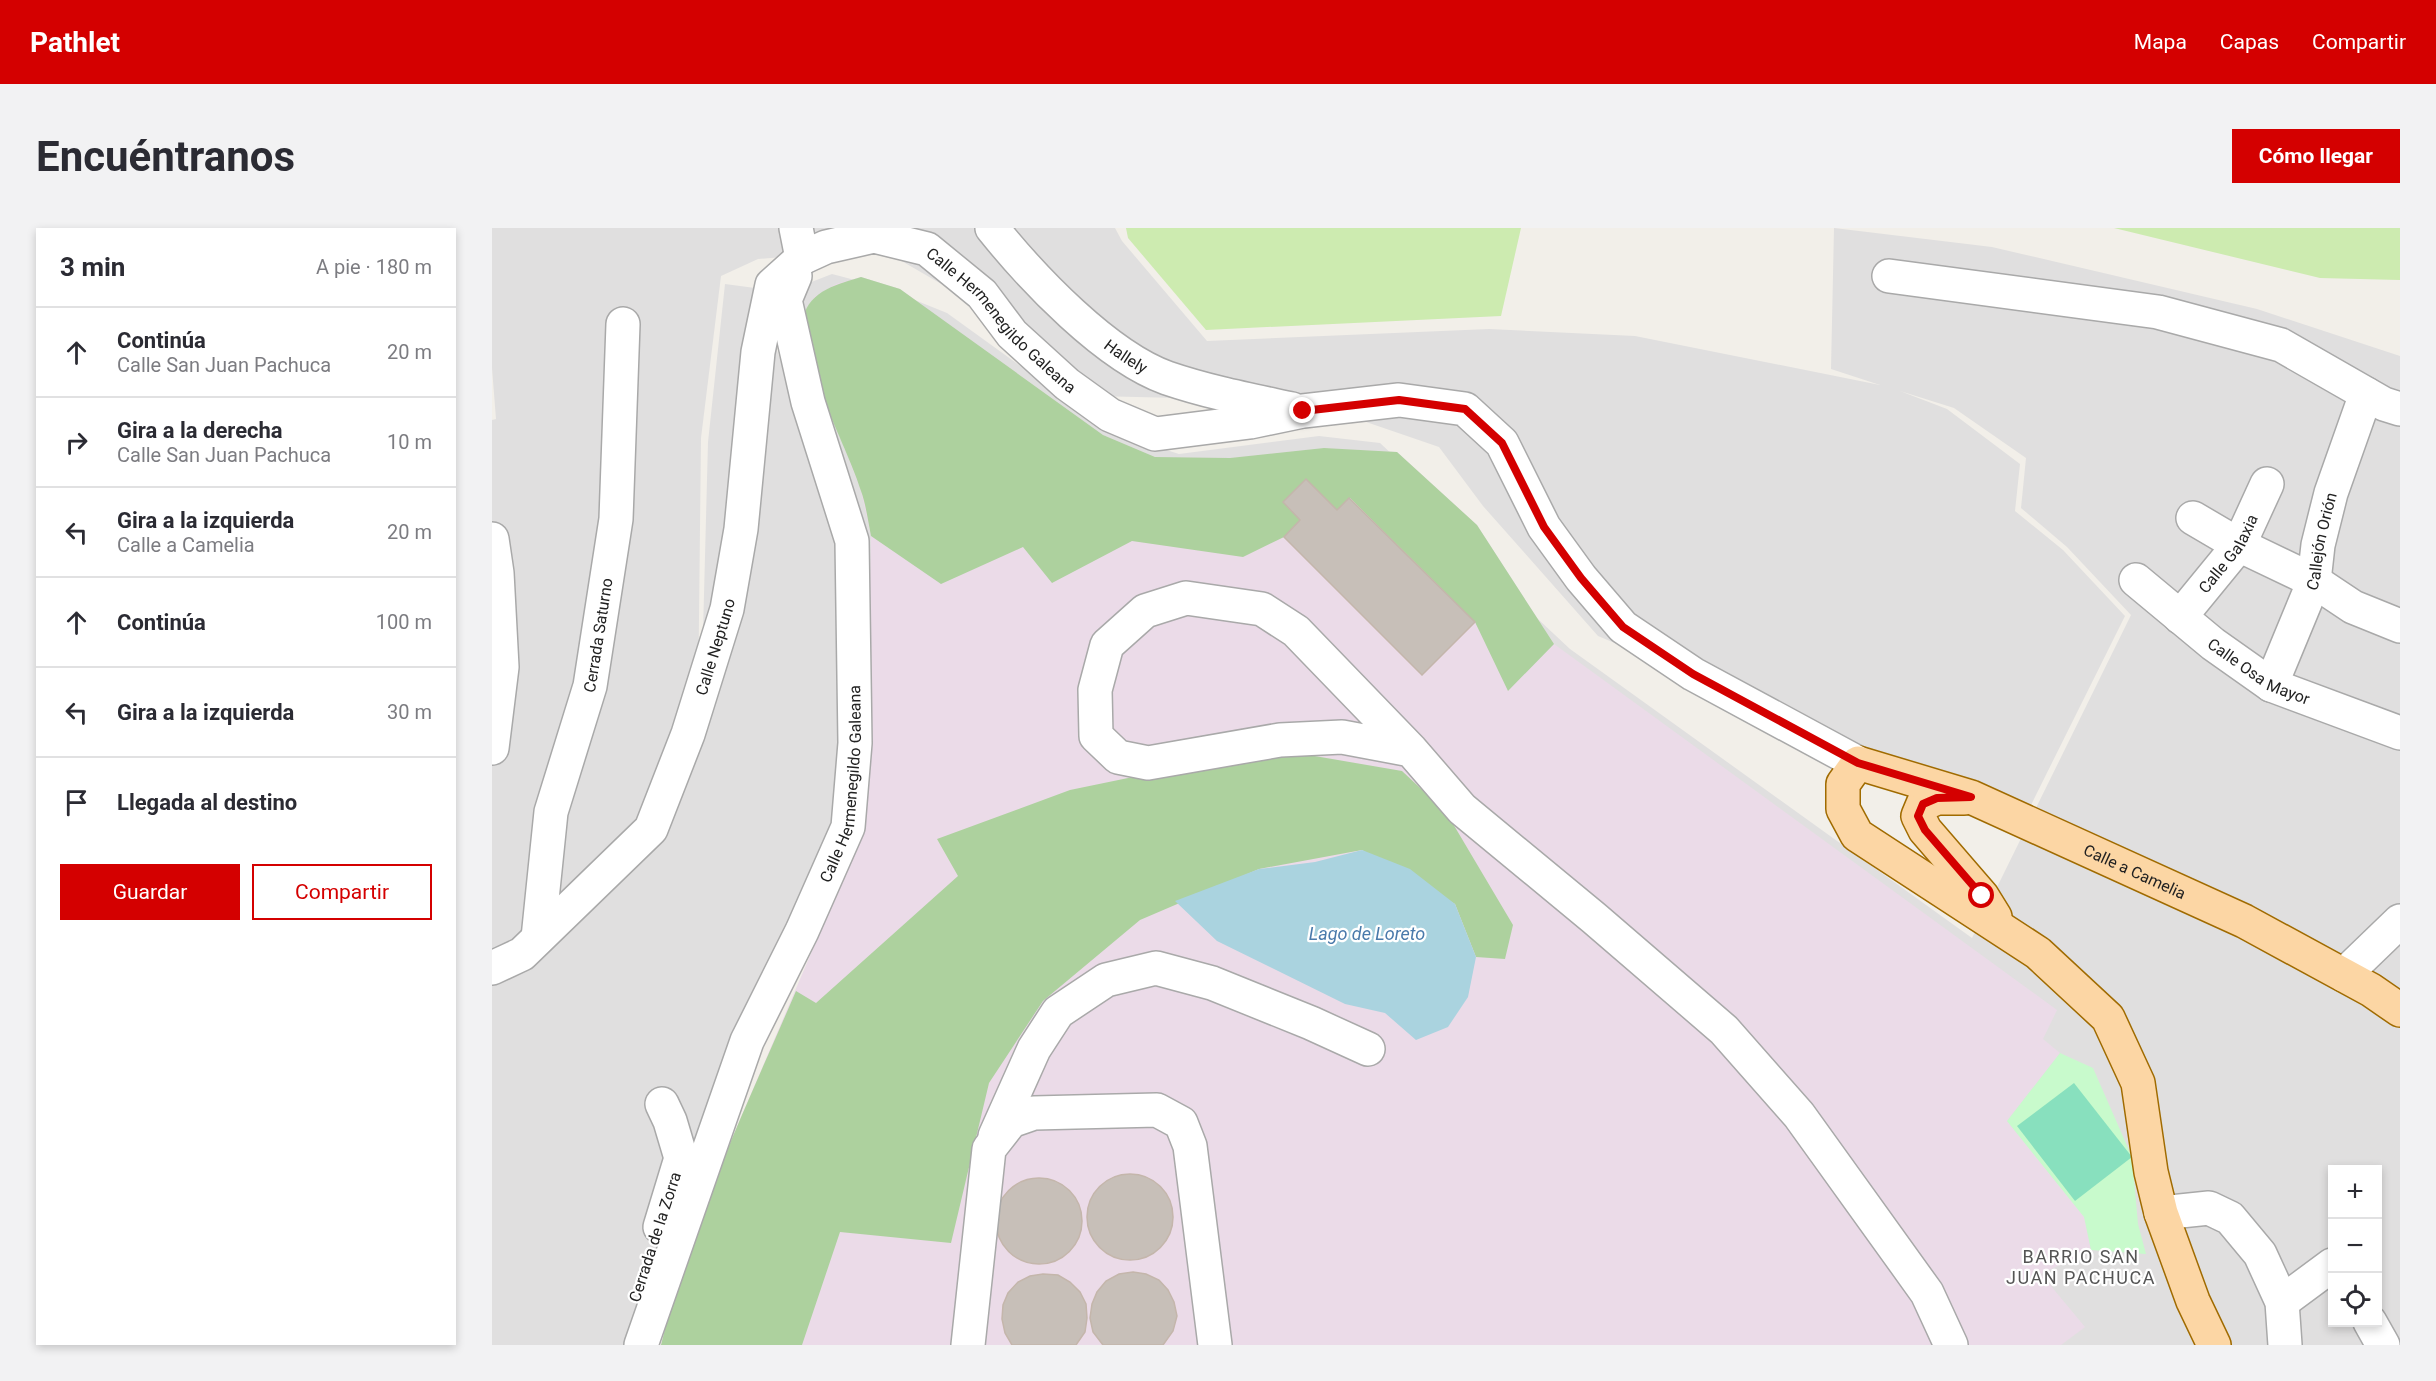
<!DOCTYPE html>
<html lang="es">
<head>
<meta charset="utf-8">
<style>
	body { margin:0; font-family:Roboto,sans-serif; background:#f2f2f3; color:#2b2b33 }
	.controls { position:absolute; right:18px; bottom:18px; display:grid; overflow:hidden; border-radius:0px; box-shadow:0 3px 9px #0003 }
	.controls button { width:54px; height:54px; display:grid; place-items:center; padding:0; border:0; border-bottom:2px solid #e1e1e2; background:#fff; color:#2b2b33; font:30px sans-serif }
	.stop { position:absolute; width:18px; height:18px; margin:-14px; border:4px solid #d40000; border-radius:50%; background:#fff }
	.stop.end { background:#d40000; border-color:#fff; box-shadow:0 2px 6px #0008 }
	.list { margin:0; padding:0; list-style:none }
	h2 { display:flex; justify-content:space-between; align-items:center; height:78px; margin:0; padding:0 24px; font-size:26px }
	h2 small { font-size:20px; font-weight:400; color:#7c7c81 }
	.list li { display:grid; grid-template-columns:39px 1fr auto; gap:18px; align-items:center; box-sizing:border-box; height:90px; padding:0 24px; border-top:2px solid #e1e1e2 }
	.list b { display:block; font-size:22px; white-space:nowrap }
	.list p { margin:0; font-size:20px; white-space:nowrap; color:#7c7c81 }
	.list em { font-size:20px; font-style:normal; color:#7c7c81 }
	.actions { display:flex; gap:12px; padding:18px 24px }
	.actions a { flex:1; padding:14px 0; border:2px solid #d40000; border-radius:0px; text-align:center; font-size:21px; color:#d40000 }
	.actions .main { background:#d40000; color:#fff }
	.icon { flex:none; width:33px; height:33px; fill:none; stroke:currentColor; stroke-width:2; stroke-linecap:round; stroke-linejoin:round }
	.map { position:relative; flex:none; width:1908px; height:1117px; overflow:hidden; border-radius:0px }
	header { display:flex; align-items:center; gap:36px; box-sizing:border-box; height:84px; padding:0 30px; background:#d40000; color:#fff }
	header strong { font-size:28px }
	nav { display:flex; gap:33px; margin-inline-start:auto; font-size:21px }
	.intro { display:flex; align-items:center; justify-content:space-between; box-sizing:border-box; height:144px; padding:0 36px }
	h1 { margin:0; font-size:42px }
	.button { padding:15px 27px; border-radius:0px; background:#d40000; color:#fff; font-size:21px; font-weight:700 }
	main { display:flex; gap:36px; padding:0 36px }
	aside { flex:1; background:#fff; border-radius:0px; box-shadow:0 3px 9px #0003 }
	.map>svg:first-child { display:block }
	.residential { fill:#e0dfdf; fill-rule:evenodd }
	.industrial { fill:#ebdbe8 }
	.grass { fill:#cdebb0 }
	.forest { fill:#add19e }
	.park { fill:#c8facc }
	.pitch { fill:#88e0be }
	.water { fill:#aad3df }
	.building { fill:#c7bfb8; stroke:#c4b6ab; stroke-width:1.5 }
	.lines { fill:none; stroke-linecap:round; stroke-linejoin:round }
	.minor-casing { stroke:#a9a9a9; stroke-width:36 }
	.major-casing { stroke:#a06b00; stroke-width:36 }
	.minor { stroke:#fff; stroke-width:33 }
	.major { stroke:#fcd6a4; stroke-width:33 }
	.route { stroke:#d40000; stroke-width:8 }
	.labels { text-anchor:middle; dominant-baseline:central; stroke-width:4.5; stroke-linejoin:round; paint-order:stroke }
	.street-label { font-size:16px; fill:#222; stroke:#fff }
	.water-label { font-size:18px; font-style:italic; fill:#4a7aab; stroke:#fff }
	.neighbourhood-label { font-size:18px; letter-spacing:1.5px; fill:#555; stroke:#fff }
</style>
</head>
<body>
<header>
<strong>Pathlet</strong>
<nav><a>Mapa</a><a>Capas</a><a>Compartir</a></nav>
</header>
<div class="intro"><h1>Encuéntranos</h1><a class="button">Cómo llegar</a></div>
<main>
<aside>
<h2>3 min<small>A pie · 180 m</small></h2>
<ul class="list">
<li><svg class="icon" aria-label="ahead" viewBox="0 0 24 24"><path d="M12 20V5M6 11l6-6 6 6"/></svg><div><b>Continúa</b><p>Calle San Juan Pachuca</p></div><em>20 m</em></li>
<li><svg class="icon" aria-label="right" viewBox="0 0 24 24"><path d="M7 20v-9h11M14 6l5 5-5 5"/></svg><div><b>Gira a la derecha</b><p>Calle San Juan Pachuca</p></div><em>10 m</em></li>
<li><svg class="icon" aria-label="left" viewBox="0 0 24 24"><path d="M17 20v-9H6M10 6l-5 5 5 5"/></svg><div><b>Gira a la izquierda</b><p>Calle a Camelia</p></div><em>20 m</em></li>
<li><svg class="icon" aria-label="ahead" viewBox="0 0 24 24"><path d="M12 20V5M6 11l6-6 6 6"/></svg><div><b>Continúa</b></div><em>100 m</em></li>
<li><svg class="icon" aria-label="left" viewBox="0 0 24 24"><path d="M17 20v-9H6M10 6l-5 5 5 5"/></svg><div><b>Gira a la izquierda</b></div><em>30 m</em></li>
<li><svg class="icon" aria-label="arrive" viewBox="0 0 24 24"><path d="M6 21V4h12l-3 4 3 4H6"/></svg><div><b>Llegada al destino</b></div></li>
</ul>
<div class="actions"><a class="main">Guardar</a><a>Compartir</a></div>
</aside>
<div class="map">
<svg width="1908" height="1117" viewBox="0 0 1908 1117">
	<rect width="100%" height="100%" fill="#f2efe9"/>
	<!-- residential -->
	<g class="residential">
		<path d="M 0,0 L 623,0 L 630,13 L 715,113 L 997,101 L 1143,108 L 1388,157 L 1339,141 L 1342,0 L 1500,19 L 1765,81 L 1908,128 L 1908,1117 L 177,1117 L 372,618 L 363,300 L 304,60 L 340,46 L 393,60 L 455,85 L 621,205 L 687,226 L 827,208 L 888,215 L 948,271 L 1004,352 L 1078,421 L 1480,710 L 1639,387 L 1575,319 L 1529,280 L 1534,230 L 1462,180 L 1408,163 L 1455,181 L 1528,236 L 1523,283 L 1571,322 L 1633,388 L 1536,583 L 1343,507 L 1106,408 L 991,278 L 947,219 L 813,173 L 603,168 L 482,75 L 389,21 L 266,31 L 229,48 L 209,210 L 206,480 L 151,599 L 0,746 L 0,192 L 4,191 L 0,140 ZM 1840,942 L 1886,942 L 1886,1094 L 1840,1094 Z"/>
		<polygon points="233,56 263,60 346,295 350,617 248,869 154,1117 0,1117 0,749 153,601 209,481 216,214"/>
	</g>
	<!-- industrial -->
	<polygon class="industrial" points="369,49 408,61 611,207 663,229 738,230 832,220 905,224 985,297 1062,416 1565,782 1551,811 1568,825 1515,893 1593,989 1599,1022 1549,1046 1593,1099 1569,1117 169,1117 181,1065 238,915 373,599 379,308 369,263 316,125 322,69 344,56"/>
	<!-- grass -->
	<g class="grass">
		<polygon points="634,0 1029,0 1009,88 714,102 636,10"/>
		<polygon points="1622,0 1908,0 1908,52 1828,50"/>
	</g>
	<!-- forest -->
	<g class="forest">
		<path d="M 369,49 L 408,61 L 611,207 L 663,229 L 738,230 L 832,220 L 905,224 L 985,297 L 1062,416 L 1016,463 L 983,394 L 858,270 L 845,282 L 814,251 L 791,274 L 808,292 L 792,309 L 751,329 L 640,313 L 560,355 L 531,319 L 449,356 L 379,308 C 376,293 374,277 369,263 C 356,219 306,131 312,89 C 316,63 349,55 369,49 Z"/>
		<path d="M 811,526 L 910,543 L 954,584 L 1021,697 L 1013,731 L 984,729 L 963,676 L 870,622 L 767,641 L 648,692 L 551,773 L 497,855 L 459,1015 L 348,1004 L 310,1117 L 169,1117 C 199,994 254,879 304,763 L 324,775 L 466,648 L 445,611 L 578,562 L 733,530 Z"/>
	</g>
	<!-- park -->
	<polygon class="park" points="1568,825 1601,840 1640,929 1646,996 1654,1026 1599,1022 1592,989 1515,893"/>
	<!-- pitch -->
	<polygon class="pitch" points="1582,855 1640,929 1583,973 1525,898"/>
	<!-- water -->
	<polygon class="water" points="870,622 918,641 963,676 984,729 976,769 956,799 924,812 893,785 853,776 725,713 683,673 767,641 823,634"/>
	<!-- building -->
	<g class="building">
		<polygon points="814,251 845,282 857,270 983,394 930,447 792,309 808,292 791,274"/>
		<circle cx="638" cy="989" r="43"/>
		<circle cx="547" cy="993" r="43"/>
		<polygon points="641,1044 654,1046 667,1052 676,1062 682,1074 685,1088 681,1103 671,1117 611,1117 601,1104 598,1090 600,1076 605,1064 614,1053 627,1046"/>
		<polygon points="551,1046 566,1047 578,1054 588,1064 594,1076 595,1090 593,1104 584,1117 520,1117 513,1105 510,1091 511,1077 516,1065 526,1054 538,1048"/>
	</g>
	<g class="lines">
		<defs>
			<g id="minor">
				<polyline points="304,0 310,30"/>
				<path id="s1" d="M 500,0 C 541,51 614,128 675,150 C 716,164 758,172 800,181"/>
				<polyline points="1397,48 1666,84 1789,117 1892,176 1908,181"/>
				<polyline points="1701,290 1747,317 1822,353 1861,379 1908,398"/>
				<polyline points="0,311 5,345 10,439 0,520"/>
				<path id="s2" d="M 1644,352 L 1721,416 L 1779,457 L 1908,505"/>
				<path id="s3" d="M 1688,389 L 1747,317 L 1775,256"/>
				<path id="s4" d="M 1779,457 L 1822,353 L 1826,317 L 1839,265 L 1874,166"/>
				<polyline points="919,522 850,509 788,512 656,535 626,529 604,508 603,462 615,417 653,383 694,370 770,381 804,403 919,522 970,581 1102,690 1232,802 1307,887 1435,1065 1459,1117"/>
				<path id="s5" d="M 46,710 L 59,584 L 98,458 L 124,291 L 131,96"/>
				<path id="s6" d="M 0,740 L 30,726 L 159,601 L 196,506 L 235,381 L 249,301 L 266,124 L 280,57 L 310,30 L 334,19 L 382,8 L 435,21 L 490,66 L 520,106 L 575,156 L 618,187 L 663,206 L 758,194 L 811,183 L 907,172 L 973,181 L 1010,215 L 1052,299 L 1089,350 L 1131,399 L 1201,446 L 1366,535"/>
				<polyline points="1852,747 1908,693"/>
				<polyline points="503,908 542,821 566,784 614,752 664,740 720,755 819,795 876,821"/>
				<polyline points="1669,985 1717,980 1738,990 1768,1026 1790,1074 1793,1117"/>
				<polyline points="168,999 189,930 178,893 170,876"/>
				<polyline points="1790,1074 1840,1037"/>
				<polyline points="1878,1094 1891,1117"/>
				<path id="s7" d="M 149,1117 L 255,813 L 310,703 L 356,599 L 363,515 L 360,313 L 316,174 L 293,72 L 303,48"/>
				<polyline points="476,1117 497,921 519,893 542,885 665,882 689,895 698,918 723,1117"/>
			</g>
			<g id="major">
				<polyline points="1472,570 1445,570 1431,576 1426,588 1433,602 1490,668 1503,689"/>
				<path id="s8" d="M 1722,1117 L 1701,1073 L 1669,985 L 1659,944 L 1646,855 L 1616,790 L 1546,725 L 1365,607 L 1351,581 L 1351,556 L 1366,535 L 1479,569 L 1752,693 L 1879,762 L 1908,782"/>
			</g>
		</defs>
		<!-- minor casing -->
		<use href="#minor" class="minor-casing"/>
		<!-- major casing -->
		<use href="#major" class="major-casing"/>
		<!-- minor -->
		<use href="#minor" class="minor"/>
		<!-- major -->
		<use href="#major" class="major"/>
	</g>
	<g class="lines">
		<!-- route -->
		<polyline class="route" points="811,183 907,172 973,181 1010,215 1052,299 1089,350 1131,399 1201,446 1366,535 1479,569 1445,570 1431,576 1426,588 1433,602 1490,668"/>
	</g>
	<g class="labels">
		<!-- street labels -->
		<g class="street-label">
			<text stroke="none"><textPath href="#s6" startOffset="1047">Calle Hermenegildo Galeana</textPath></text>
			<text stroke="none"><textPath href="#s1" startOffset="186">Hallely</textPath></text>
			<text stroke="none"><textPath href="#s4" startOffset="153">Callejón Orión</textPath></text>
			<text stroke="none"><textPath href="#s3" startOffset="80">Calle Galaxia</textPath></text>
			<text stroke="none"><textPath href="#s5" startOffset="310">Cerrada Saturno</textPath></text>
			<text stroke="none"><textPath href="#s6" startOffset="406">Calle Neptuno</textPath></text>
			<text stroke="none"><textPath href="#s2" startOffset="154">Calle Osa Mayor</textPath></text>
			<text stroke="none"><textPath href="#s7" startOffset="600">Calle Hermenegildo Galeana</textPath></text>
			<text stroke="none"><textPath href="#s8" startOffset="1036">Calle a Camelia</textPath></text>
			<text transform="translate(163 1009) rotate(-72)">Cerrada de la Zorra</text>
		</g>
		<!-- water labels -->
		<g class="water-label">
			<text x="875" y="705">Lago de Loreto</text>
		</g>
		<!-- neighbourhood labels -->
		<g class="neighbourhood-label">
			<text x="1589" y="1028">BARRIO SAN<tspan x="1589" dy="21">JUAN PACHUCA</tspan></text>
		</g>
	</g>
</svg>
<div class="controls">
<button>+</button>
<button>−</button>
<button><svg class="icon" aria-label="locate" viewBox="0 0 24 24"><circle cx="12" cy="12" r="6"/><path d="M12 2v4M12 18v4M2 12h4M18 12h4"/></svg></button>
</div>
<div class="stop" style="left:1490px;top:668px"></div>
<div class="stop end" style="left:811px;top:183px"></div>
</div>
</main>
</body>
</html>
